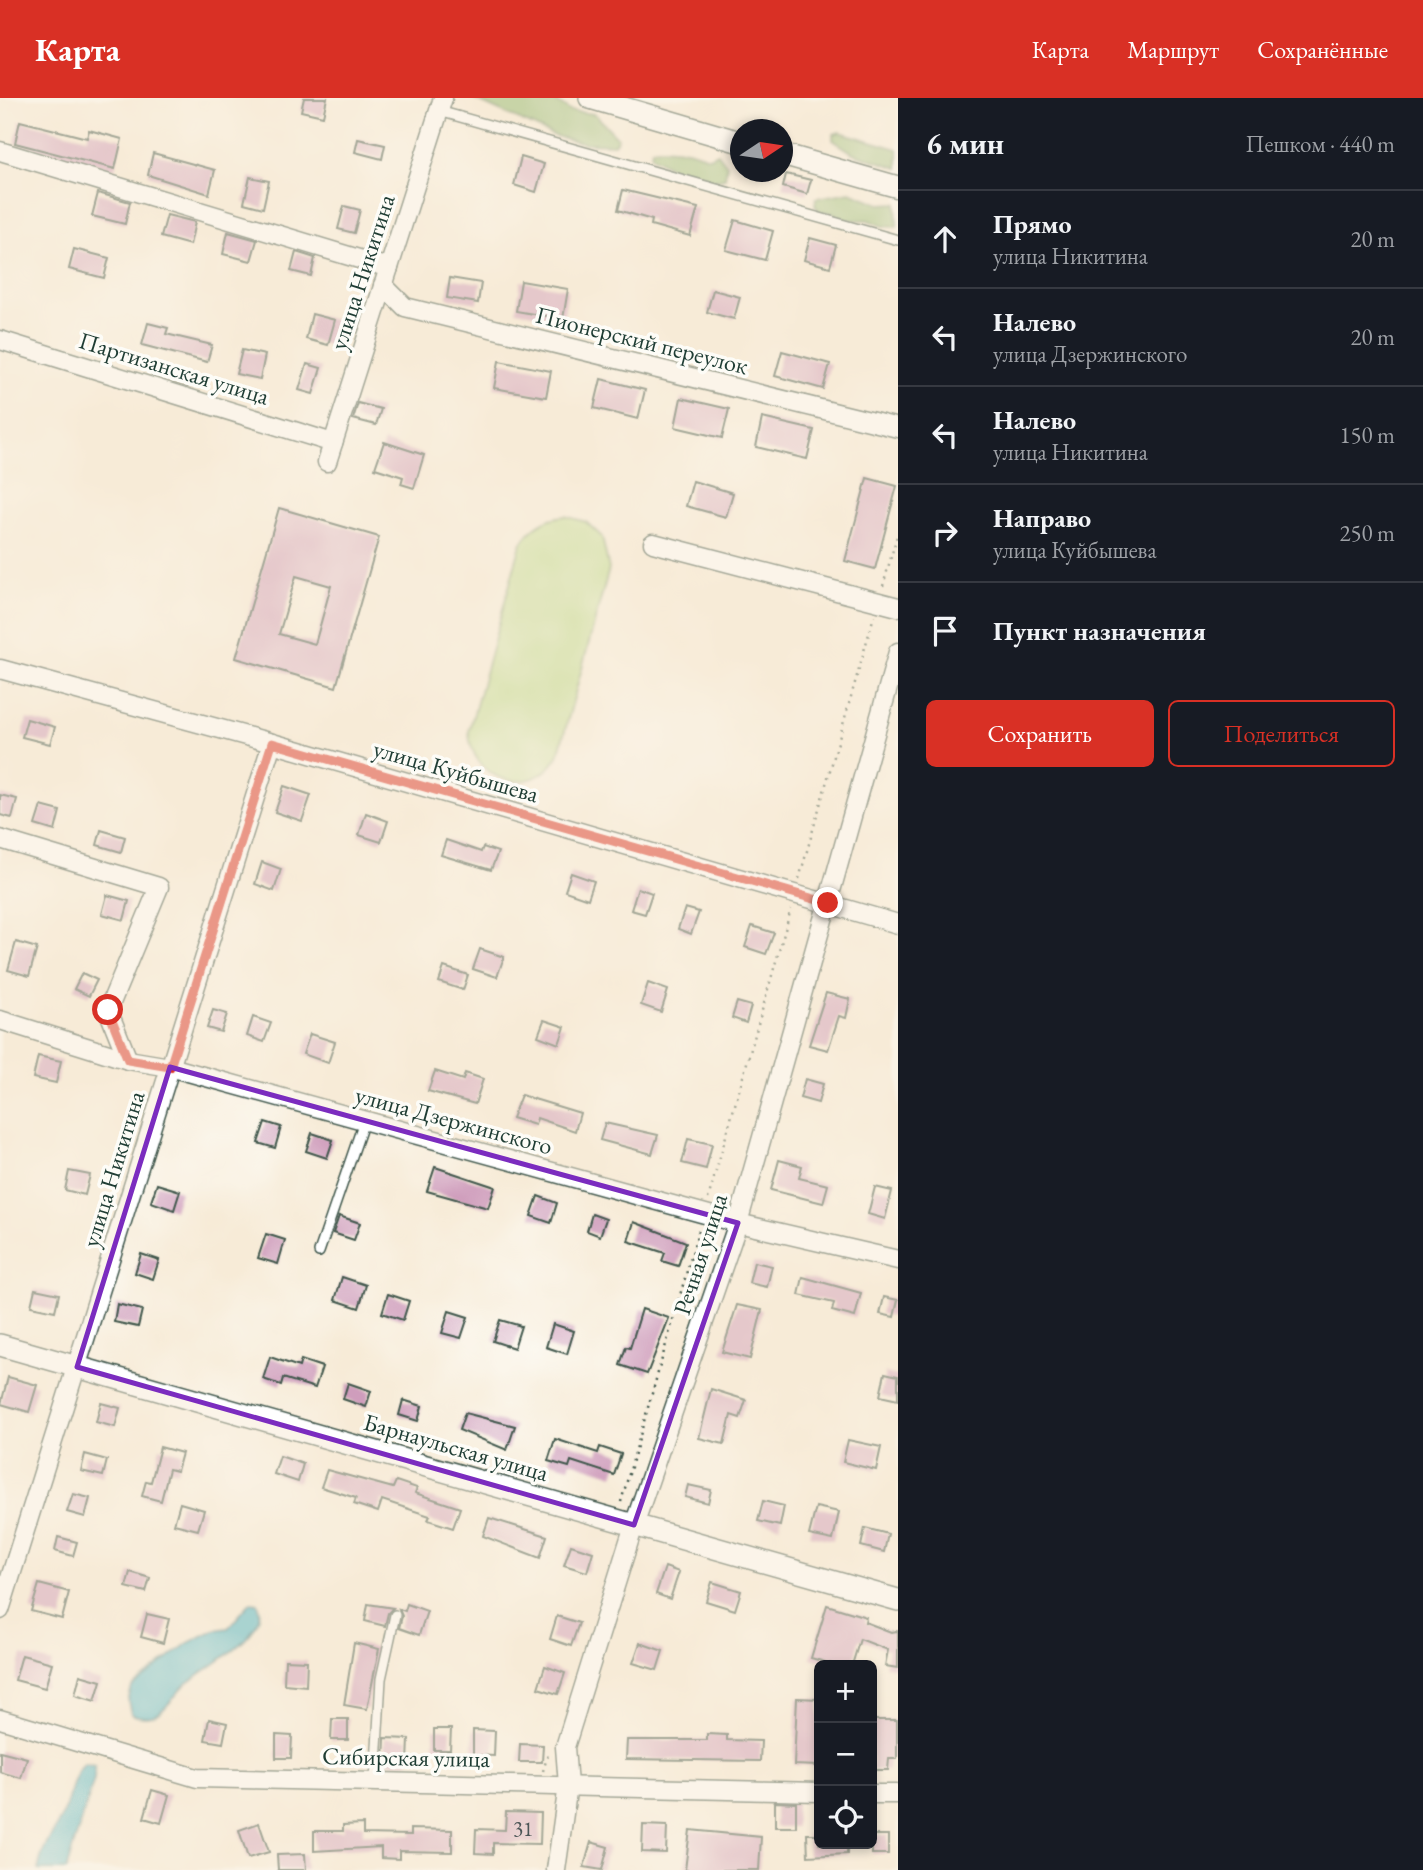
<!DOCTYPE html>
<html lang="ru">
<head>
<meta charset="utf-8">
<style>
	body { margin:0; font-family:"EB Garamond",serif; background:#20242c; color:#f1f3f6 }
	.controls { position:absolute; right:21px; bottom:21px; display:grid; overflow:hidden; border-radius:10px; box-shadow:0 4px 10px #0003 }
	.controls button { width:63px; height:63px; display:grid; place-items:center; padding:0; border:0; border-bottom:2px solid #363941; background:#171b24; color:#f1f3f6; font:35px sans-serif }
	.compass { position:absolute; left:730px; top:21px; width:63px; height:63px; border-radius:50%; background:#171b24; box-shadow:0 4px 10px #0003; rotate:77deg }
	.stop { position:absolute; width:21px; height:21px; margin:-16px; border:5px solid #d93025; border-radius:50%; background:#fff }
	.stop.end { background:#d93025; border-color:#fff; box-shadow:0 2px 7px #0008 }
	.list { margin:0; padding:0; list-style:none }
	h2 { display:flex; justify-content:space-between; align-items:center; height:91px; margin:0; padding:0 28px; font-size:30px }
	h2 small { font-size:23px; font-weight:400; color:#9ea1a6 }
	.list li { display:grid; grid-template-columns:46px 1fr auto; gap:21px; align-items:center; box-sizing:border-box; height:98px; padding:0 28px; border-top:2px solid #363941 }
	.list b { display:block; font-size:26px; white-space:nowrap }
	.list p { margin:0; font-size:23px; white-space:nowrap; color:#9ea1a6 }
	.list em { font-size:23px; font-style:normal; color:#9ea1a6 }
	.actions { display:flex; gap:14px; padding:21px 28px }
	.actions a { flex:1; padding:16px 0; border:2px solid #d93025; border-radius:10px; text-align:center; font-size:24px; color:#d93025 }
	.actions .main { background:#d93025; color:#fff }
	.icon { flex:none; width:38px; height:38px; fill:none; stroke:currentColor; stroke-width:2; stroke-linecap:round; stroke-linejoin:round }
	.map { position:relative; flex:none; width:898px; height:1772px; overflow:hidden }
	header { display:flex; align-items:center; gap:42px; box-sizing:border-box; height:98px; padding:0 35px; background:#d93025; color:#fff }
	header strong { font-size:33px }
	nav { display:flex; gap:38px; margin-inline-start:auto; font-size:24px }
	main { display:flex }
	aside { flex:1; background:#171b24 }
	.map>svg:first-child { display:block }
	.green { fill:#b4d780; stroke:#6a8a5a; stroke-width:2 }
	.forest { fill:#8fb86e; stroke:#577a51; stroke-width:2 }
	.water { fill:#4ab5c8; stroke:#34797e; stroke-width:2 }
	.building { fill:#cf9dbc; fill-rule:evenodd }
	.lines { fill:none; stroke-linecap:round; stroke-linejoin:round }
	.service-casing { stroke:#3f574c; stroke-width:12 }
	.minor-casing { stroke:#3f574c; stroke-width:21 }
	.tertiary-casing { stroke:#3f574c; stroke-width:24 }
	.path { stroke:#3f574c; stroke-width:2.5; stroke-dasharray:2 5; stroke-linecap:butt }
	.service { stroke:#fff; stroke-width:9 }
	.minor { stroke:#fff; stroke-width:18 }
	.tertiary { stroke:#fff; stroke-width:21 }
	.route { stroke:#d93025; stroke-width:9 }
	.marked { fill:none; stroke:#7b2cbf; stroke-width:5; stroke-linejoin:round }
	.labels { text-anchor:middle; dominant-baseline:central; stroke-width:7; stroke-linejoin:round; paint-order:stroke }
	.number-label { font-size:21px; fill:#4b5556 }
	.street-label { font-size:24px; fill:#1f3d34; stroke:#fdfcf7 }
</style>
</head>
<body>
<header>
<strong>Карта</strong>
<nav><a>Карта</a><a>Маршрут</a><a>Сохранённые</a></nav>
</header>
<main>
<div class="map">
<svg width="898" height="1772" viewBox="0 0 898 1772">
	<rect width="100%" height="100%" fill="#fdfcf7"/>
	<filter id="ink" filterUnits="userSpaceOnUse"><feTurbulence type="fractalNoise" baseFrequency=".0143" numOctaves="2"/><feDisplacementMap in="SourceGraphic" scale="14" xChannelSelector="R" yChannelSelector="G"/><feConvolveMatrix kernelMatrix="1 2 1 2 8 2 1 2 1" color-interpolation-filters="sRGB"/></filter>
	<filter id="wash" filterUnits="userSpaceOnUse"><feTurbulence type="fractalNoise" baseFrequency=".00686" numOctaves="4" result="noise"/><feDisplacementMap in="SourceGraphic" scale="28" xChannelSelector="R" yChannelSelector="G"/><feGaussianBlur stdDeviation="1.57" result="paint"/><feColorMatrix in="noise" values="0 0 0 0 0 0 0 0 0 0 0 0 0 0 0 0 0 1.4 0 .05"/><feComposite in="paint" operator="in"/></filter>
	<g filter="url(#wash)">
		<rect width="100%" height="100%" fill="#f7ebd7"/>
		<!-- green -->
		<path class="green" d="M 565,418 L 586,424 L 602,439 L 609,471 L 558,658 C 532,703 470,683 469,633 L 521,446 C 532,429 544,420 565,418 Z"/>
		<!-- forest -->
		<g class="forest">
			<polygon points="471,0 553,1 570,13 595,16 618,40 614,46 584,45 555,38"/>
			<polygon points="840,34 898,51 898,70 853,55 833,42 833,36"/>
			<path d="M 659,50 L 688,52 L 709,59 L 718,55 L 727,67 L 725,80 C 697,88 674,72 651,58 L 652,51 Z"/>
			<polygon points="850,94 880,106 896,105 897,129 882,128 868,122 846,122 833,115 819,113 815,107 816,100"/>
		</g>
		<!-- water -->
		<g class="water">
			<path d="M 251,1504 L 258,1505 C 271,1538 203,1570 184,1588 C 174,1598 166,1613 152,1618 C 145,1620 138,1619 131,1616 L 128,1603 L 132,1589 L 188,1545 L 214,1532 L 228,1530 Z"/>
			<path d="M 84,1665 L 95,1667 L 94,1681 L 66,1772 L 38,1772 C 42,1749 53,1736 63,1716 C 71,1698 71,1680 84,1665 Z"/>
		</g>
		<g id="blocks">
			<!-- building -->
			<g class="building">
				<polygon points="304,0 327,0 323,18 301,13"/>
				<polygon points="20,23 87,40 89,32 122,41 115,71 15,45"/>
				<polygon points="358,41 385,47 382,61 355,54"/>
				<polygon points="153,55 215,72 209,96 148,77"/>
				<polygon points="521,59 544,66 536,94 514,87"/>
				<polygon points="786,76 811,82 807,96 783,89"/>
				<polygon points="250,79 269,83 263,110 244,105"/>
				<polygon points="623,92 698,110 690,138 651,127 652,122 618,112"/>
				<polygon points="98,95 130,104 125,126 92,118"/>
				<polygon points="344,108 360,112 354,135 338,131"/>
				<polygon points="167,117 195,124 190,147 161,139"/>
				<polygon points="735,122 773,133 765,162 726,152"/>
				<polygon points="228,134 257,142 251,163 223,156"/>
				<polygon points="810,140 836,147 830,169 804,162"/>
				<polygon points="74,151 109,160 104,180 69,171"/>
				<polygon points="296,154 315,160 311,178 291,173"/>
				<polygon points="450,180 481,185 478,205 447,200"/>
				<polygon points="521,183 568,191 563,221 516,213"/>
				<polygon points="713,192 740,199 734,221 707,214"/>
				<polygon points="312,216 335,222 328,247 306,241"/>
				<polygon points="148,225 168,230 166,236 212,247 207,264 142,247"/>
				<polygon points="242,252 265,257 260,281 236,276"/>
				<polygon points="782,253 830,266 823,291 775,278"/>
				<polygon points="499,263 551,273 546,299 494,290"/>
				<polygon points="307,266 321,270 313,296 299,292"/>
				<polygon points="601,281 645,292 638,321 594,310"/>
				<polygon points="681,300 729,311 722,340 675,329"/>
				<polygon points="358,305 381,311 376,327 353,321"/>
				<polygon points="762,320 814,332 807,361 756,349"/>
				<polygon points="384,344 424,357 414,390 401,386 403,379 375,370"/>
				<polygon points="867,380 897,388 875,471 845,463"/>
				<polygon points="693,383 733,395 726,419 686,408"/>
				<path d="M 279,410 L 379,439 L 336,589 L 236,560 ZM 296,478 L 331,488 L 315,546 L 279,536 Z"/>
				<polygon points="27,621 55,629 50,646 22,639"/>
				<polygon points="284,688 311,697 302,723 275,714"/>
				<polygon points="0,697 17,701 12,720 0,717"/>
				<polygon points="41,708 60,713 55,733 35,727"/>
				<polygon points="366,715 388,723 381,744 359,737"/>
				<polygon points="101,732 125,739 121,754 97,747"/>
				<polygon points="446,742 481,754 483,749 498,754 491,772 441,757"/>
				<polygon points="262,764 281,771 274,793 255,786"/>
				<polygon points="571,775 594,783 588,801 565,793"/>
				<polygon points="638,790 652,795 645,816 631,812"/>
				<polygon points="107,797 129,803 124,822 102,816"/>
				<polygon points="685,810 699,814 691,836 678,831"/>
				<polygon points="752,828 774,835 766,856 745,849"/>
				<polygon points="16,844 37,850 29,878 8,872"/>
				<polygon points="480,851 504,859 497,879 473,871"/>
				<polygon points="444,869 468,877 463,892 439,884"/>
				<polygon points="82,875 97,882 89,898 74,891"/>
				<polygon points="648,885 668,892 661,914 641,907"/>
				<polygon points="826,895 850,901 846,920 839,918 828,952 809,947"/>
				<polygon points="737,904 751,908 746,925 732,920"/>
				<polygon points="213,912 227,916 221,934 207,930"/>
				<polygon points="253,919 271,925 264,944 247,938"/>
				<polygon points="544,922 565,929 559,946 538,938"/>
				<polygon points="310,936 335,944 328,965 303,956"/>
				<polygon points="38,958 61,963 56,985 33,980"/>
				<polygon points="435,973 463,982 465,975 483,981 475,1006 428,993"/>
				<polygon points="805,981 823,986 818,1005 800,1000"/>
				<polygon points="521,997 580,1015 575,1033 537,1020 535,1027 512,1020"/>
				<polygon points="265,1024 281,1029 275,1050 258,1045"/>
				<polygon points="605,1025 658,1037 652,1056 600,1042"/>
				<polygon points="312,1035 333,1042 327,1060 306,1053"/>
				<polygon points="688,1041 712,1046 706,1071 682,1065"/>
				<polygon points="779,1062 802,1068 799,1080 828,1087 823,1105 771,1092"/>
				<polygon points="435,1069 495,1089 488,1110 427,1093"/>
				<polygon points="69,1073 90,1077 85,1097 65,1092"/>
				<polygon points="157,1086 180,1093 174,1112 151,1104"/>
				<polygon points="875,1089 892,1093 885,1121 868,1116"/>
				<polygon points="538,1098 557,1105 551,1125 531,1118"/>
				<polygon points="592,1116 606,1121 600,1138 587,1133"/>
				<polygon points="339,1118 360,1125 354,1142 333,1135"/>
				<polygon points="634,1124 686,1144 678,1168 662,1163 665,1155 628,1143"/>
				<polygon points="266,1136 285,1142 278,1166 258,1160"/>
				<polygon points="141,1156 159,1162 153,1181 135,1175"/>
				<polygon points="754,1164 772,1168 767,1189 749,1185"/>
				<polygon points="342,1179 366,1187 359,1210 335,1202"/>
				<polygon points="803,1179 861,1195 855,1219 832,1213 834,1205 799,1197"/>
				<polygon points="35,1191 59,1196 55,1213 31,1208"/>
				<polygon points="388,1196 409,1203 403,1222 382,1215"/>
				<polygon points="884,1199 898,1202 894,1219 880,1216"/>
				<polygon points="117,1206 142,1212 138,1229 114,1224"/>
				<polygon points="737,1207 762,1212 750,1261 722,1254"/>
				<polygon points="642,1211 669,1220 647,1276 620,1267 626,1249 630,1250"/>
				<polygon points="449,1213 468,1219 461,1240 442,1235"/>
				<polygon points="500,1222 521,1228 514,1250 493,1243"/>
				<polygon points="553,1226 574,1233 567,1256 546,1249"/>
				<polygon points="270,1259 299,1269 301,1262 322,1269 315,1290 283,1280 281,1287 263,1281"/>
				<polygon points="885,1275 898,1278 898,1302 880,1298"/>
				<polygon points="8,1279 37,1287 29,1314 1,1306"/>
				<polygon points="348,1285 371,1293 366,1309 343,1301"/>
				<polygon points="711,1291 746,1302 740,1320 731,1317 724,1346 699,1340"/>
				<polygon points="403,1302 422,1308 418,1323 399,1317"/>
				<polygon points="101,1305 120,1310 115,1329 96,1324"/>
				<polygon points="465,1315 515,1328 507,1352 459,1332"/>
				<polygon points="555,1341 598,1355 600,1349 621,1356 614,1377 571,1363 569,1369 548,1363"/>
				<polygon points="848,1342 881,1349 876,1372 843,1364"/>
				<polygon points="160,1349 182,1355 177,1373 169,1371 161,1403 142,1398 146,1383 151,1384"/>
				<polygon points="85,1356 107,1362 103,1378 81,1373"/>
				<polygon points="280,1358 303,1366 298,1384 274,1376"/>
				<polygon points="327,1372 393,1390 396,1383 417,1390 415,1395 460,1410 453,1430 428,1422 430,1418 382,1402 378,1414 354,1406 356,1400 321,1389"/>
				<polygon points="688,1387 711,1392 708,1405 685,1399"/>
				<polygon points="73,1396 90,1400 85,1419 67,1414"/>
				<polygon points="763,1403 784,1408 780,1428 758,1423"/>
				<polygon points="180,1405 204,1412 198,1432 174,1426"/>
				<polygon points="816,1409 839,1414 833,1442 809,1437"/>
				<polygon points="489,1420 547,1438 540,1460 483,1438"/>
				<polygon points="865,1430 888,1436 884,1454 861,1448"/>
				<polygon points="58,1439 77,1444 73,1458 55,1453"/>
				<polygon points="571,1447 593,1454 587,1474 564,1467"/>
				<polygon points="665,1469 679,1474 670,1501 656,1496"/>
				<polygon points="130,1474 150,1480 146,1494 126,1489"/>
				<polygon points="712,1484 741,1493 735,1512 706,1503"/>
				<polygon points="39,1486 69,1494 62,1521 31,1513"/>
				<polygon points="368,1506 393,1510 388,1515 385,1528 365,1523"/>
				<polygon points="407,1506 427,1513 419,1537 399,1530 402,1518 399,1511 405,1513"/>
				<polygon points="827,1507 866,1519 865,1524 891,1534 898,1533 898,1570 885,1568 888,1552 860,1541 852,1567 836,1567 811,1560"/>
				<polygon points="147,1516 169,1521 163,1545 141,1539"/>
				<polygon points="557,1518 579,1525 571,1548 550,1541"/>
				<polygon points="354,1545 379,1551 367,1611 344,1607"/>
				<polygon points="640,1545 663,1553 657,1572 633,1565"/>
				<polygon points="22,1557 52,1565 45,1590 15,1582"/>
				<polygon points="285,1562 307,1563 306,1588 284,1586"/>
				<polygon points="545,1568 565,1575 558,1596 538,1590"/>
				<polygon points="80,1577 101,1583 95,1603 75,1597"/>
				<polygon points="797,1600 819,1601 819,1668 794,1667"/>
				<polygon points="209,1621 227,1625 223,1645 205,1642"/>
				<polygon points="332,1621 348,1621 348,1642 331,1642"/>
				<polygon points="872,1622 897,1622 897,1661 889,1661 888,1672 872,1672"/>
				<polygon points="434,1631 451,1631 450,1652 434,1652"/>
				<polygon points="473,1632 495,1633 494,1658 473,1657"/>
				<polygon points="707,1636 727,1637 727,1642 761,1643 760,1663 626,1661 627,1642 707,1642"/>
				<polygon points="276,1637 292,1638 291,1660 276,1660"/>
				<polygon points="385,1640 409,1641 408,1665 384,1664"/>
				<polygon points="520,1646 543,1647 542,1664 519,1664"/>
				<polygon points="0,1653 27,1660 21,1680 0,1674"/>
				<polygon points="152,1692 169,1697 161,1725 144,1720"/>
				<polygon points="775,1704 796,1705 796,1729 775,1729"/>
				<polygon points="506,1714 541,1715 540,1746 493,1745 493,1756 475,1755 476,1731 505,1732"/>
				<polygon points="259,1725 269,1754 248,1760 239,1732"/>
				<polygon points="363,1726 363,1736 411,1737 411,1731 452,1732 452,1754 399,1753 399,1761 381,1760 381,1749 314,1753 314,1733 343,1733 343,1727"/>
				<polygon points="643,1727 667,1728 666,1755 642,1754"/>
				<polygon points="690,1732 761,1739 759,1772 685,1772"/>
				<polygon points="807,1736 819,1736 819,1746 847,1746 847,1756 808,1758"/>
				<rect x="872" y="1737" width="16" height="19"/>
				<polygon points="591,1744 608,1749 602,1772 584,1769"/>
				<polygon points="305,1756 306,1772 278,1772 277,1757"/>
			</g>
		</g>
	</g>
	<g filter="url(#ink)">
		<use href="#blocks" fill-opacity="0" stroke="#3f574c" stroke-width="2"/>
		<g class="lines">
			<defs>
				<g id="service">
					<polyline points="439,13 898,142"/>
					<polyline points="319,1154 364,1023"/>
					<polyline points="375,1683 381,1581 395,1517"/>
				</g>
				<g id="minor">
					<polyline points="0,53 389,170"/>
					<polyline points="383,187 405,209 898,330"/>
					<polyline points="0,242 333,345"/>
					<polyline points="327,364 443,0"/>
					<polyline points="653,445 898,509"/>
					<polyline points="0,571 272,645 898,826"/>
					<polyline points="0,741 159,789 108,912 128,962"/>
					<polyline points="0,922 128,962 170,969 738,1125 898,1162"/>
					<polyline points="0,1512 272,645"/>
					<polyline points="0,1621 197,1680 819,1694"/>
					<polyline points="872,1696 898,1696"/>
					<polyline points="556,1772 568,1687 565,1649 634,1427 738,1125 898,554"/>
				</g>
				<g id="tertiary">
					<polyline points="590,0 740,44"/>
					<polyline points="782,56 898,89"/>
					<polyline points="0,1247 898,1502"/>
				</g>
			</defs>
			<!-- service casing -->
			<use href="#service" class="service-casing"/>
			<!-- minor casing -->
			<use href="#minor" class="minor-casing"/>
			<!-- tertiary casing -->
			<use href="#tertiary" class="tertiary-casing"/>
			<!-- path -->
			<g class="path">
				<polyline points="883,488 898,434"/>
				<polyline points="799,781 874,518"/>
				<polyline points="708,1101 791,811"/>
				<polyline points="621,1404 699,1131"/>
				<polyline points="543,1673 548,1656"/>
			</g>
			<!-- service -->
			<use href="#service" class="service"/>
			<!-- minor -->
			<use href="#minor" class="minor"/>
			<!-- tertiary -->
			<use href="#tertiary" class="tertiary"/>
		</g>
	</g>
	<g class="lines" filter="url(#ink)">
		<!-- route -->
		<polyline class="route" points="108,912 128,962 170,969 272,645 828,805"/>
	</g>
	<!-- marked area -->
	<path d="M0 0H898V1772H0ZM 170,969 L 738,1125 L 634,1427 L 77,1269 Z" fill="#f7ebd7" fill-opacity=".55" fill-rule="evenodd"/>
	<path class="marked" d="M 170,969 L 738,1125 L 634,1427 L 77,1269 Z"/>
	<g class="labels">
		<!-- number labels -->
		<g class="number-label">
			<text x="523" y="1730">31</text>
		</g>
		<!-- street labels -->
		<g class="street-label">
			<text transform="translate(362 174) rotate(-72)">улица Никитина</text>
			<text transform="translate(642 242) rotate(14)">Пионерский переулок</text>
			<text transform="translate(174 270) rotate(17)">Партизанская улица</text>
			<text transform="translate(456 673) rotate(16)">улица Куйбышева</text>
			<text transform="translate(454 1022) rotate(15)">улица Дзержинского</text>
			<text transform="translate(113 1071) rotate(-73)">улица Никитина</text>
			<text transform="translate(700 1156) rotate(-72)">Речная улица</text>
			<text transform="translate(456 1349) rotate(16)">Барнаульская улица</text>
			<text transform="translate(406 1659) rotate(1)">Сибирская улица</text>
		</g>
	</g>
</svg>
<div class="controls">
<button>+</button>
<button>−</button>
<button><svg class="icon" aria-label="locate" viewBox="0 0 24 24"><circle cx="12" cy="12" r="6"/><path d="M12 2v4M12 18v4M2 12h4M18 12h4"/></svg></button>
</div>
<svg class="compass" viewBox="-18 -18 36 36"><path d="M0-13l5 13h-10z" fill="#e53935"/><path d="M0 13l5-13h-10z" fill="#9ea1a6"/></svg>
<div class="stop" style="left:108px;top:912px"></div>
<div class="stop end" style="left:828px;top:805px"></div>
</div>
<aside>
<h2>6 мин<small>Пешком · 440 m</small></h2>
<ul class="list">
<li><svg class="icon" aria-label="ahead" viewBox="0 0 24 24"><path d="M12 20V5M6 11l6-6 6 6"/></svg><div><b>Прямо</b><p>улица Никитина</p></div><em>20 m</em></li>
<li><svg class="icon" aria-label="left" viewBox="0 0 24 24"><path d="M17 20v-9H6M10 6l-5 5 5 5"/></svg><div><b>Налево</b><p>улица Дзержинского</p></div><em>20 m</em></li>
<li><svg class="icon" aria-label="left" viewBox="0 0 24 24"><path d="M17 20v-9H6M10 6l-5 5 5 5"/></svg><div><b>Налево</b><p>улица Никитина</p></div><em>150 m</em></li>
<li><svg class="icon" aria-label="right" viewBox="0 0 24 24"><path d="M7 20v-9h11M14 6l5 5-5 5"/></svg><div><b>Направо</b><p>улица Куйбышева</p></div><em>250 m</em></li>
<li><svg class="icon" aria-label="arrive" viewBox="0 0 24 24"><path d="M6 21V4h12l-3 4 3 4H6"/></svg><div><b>Пункт назначения</b></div></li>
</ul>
<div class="actions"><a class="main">Сохранить</a><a>Поделиться</a></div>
</aside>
</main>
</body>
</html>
